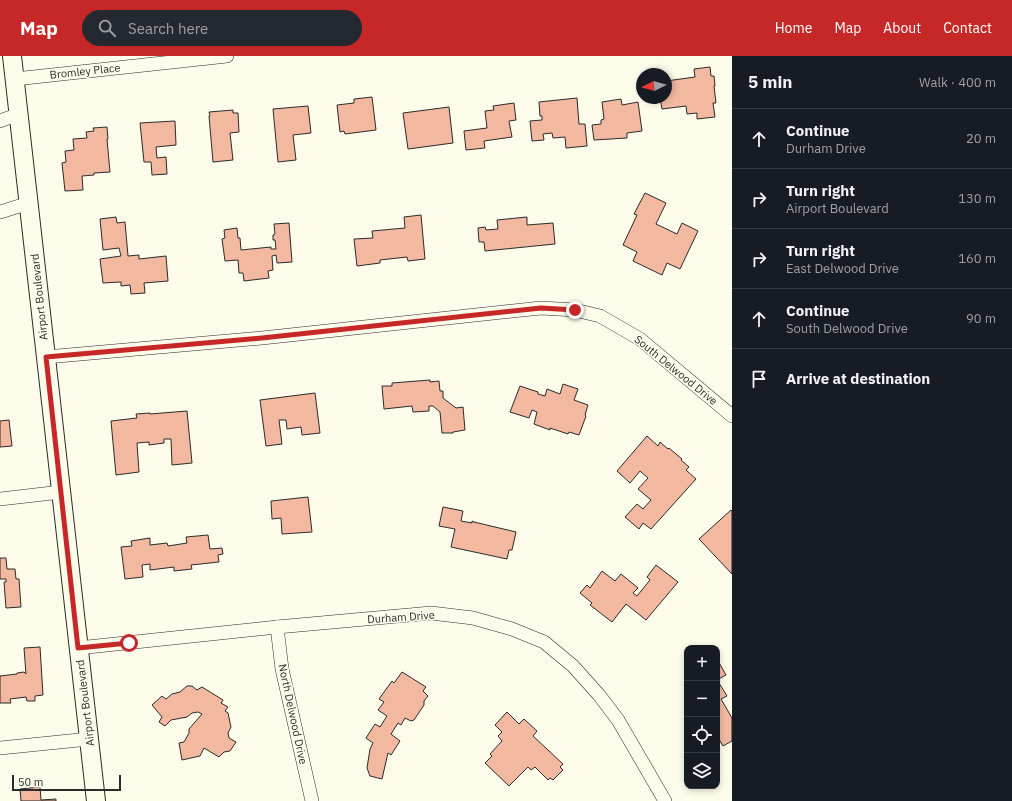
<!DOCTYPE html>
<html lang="en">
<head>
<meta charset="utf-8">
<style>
	body { margin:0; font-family:"IBM Plex Sans",sans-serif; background:#242831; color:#f1f3f6 }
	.controls { position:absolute; right:12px; bottom:12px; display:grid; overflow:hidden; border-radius:8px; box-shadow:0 2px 6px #0003 }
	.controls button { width:36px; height:36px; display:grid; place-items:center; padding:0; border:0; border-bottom:1px solid #363941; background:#171b24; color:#f1f3f6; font:20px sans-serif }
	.compass { position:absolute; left:636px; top:12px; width:36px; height:36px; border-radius:50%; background:#171b24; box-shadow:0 2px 6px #0003; rotate:264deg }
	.scale { position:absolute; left:12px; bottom:10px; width:109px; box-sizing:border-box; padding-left:4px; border:2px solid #2b2b2b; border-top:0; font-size:11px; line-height:14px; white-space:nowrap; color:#2b2b2b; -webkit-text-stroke:3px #fdfbea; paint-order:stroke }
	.stop { position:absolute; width:12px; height:12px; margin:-9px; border:3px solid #c62828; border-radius:50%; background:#fff }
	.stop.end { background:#c62828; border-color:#fff; box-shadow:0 1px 4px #0008 }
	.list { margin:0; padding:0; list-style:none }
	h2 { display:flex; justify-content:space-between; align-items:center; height:52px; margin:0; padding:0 16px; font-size:17px }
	h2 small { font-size:13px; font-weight:400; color:#9ea1a6 }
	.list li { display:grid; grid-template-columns:26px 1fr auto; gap:12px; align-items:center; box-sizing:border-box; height:60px; padding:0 16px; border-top:1px solid #363941 }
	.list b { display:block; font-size:15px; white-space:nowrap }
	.list p { margin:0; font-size:13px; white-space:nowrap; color:#9ea1a6 }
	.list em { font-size:13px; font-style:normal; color:#9ea1a6 }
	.icon { flex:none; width:22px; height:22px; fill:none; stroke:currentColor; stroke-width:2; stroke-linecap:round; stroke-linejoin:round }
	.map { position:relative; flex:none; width:732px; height:745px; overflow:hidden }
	header { display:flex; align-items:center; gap:24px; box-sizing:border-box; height:56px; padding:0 20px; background:#c62828; color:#fff }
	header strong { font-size:19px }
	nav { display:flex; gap:22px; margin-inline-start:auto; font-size:14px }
	.search { width:280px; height:36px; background:#242831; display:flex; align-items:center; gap:10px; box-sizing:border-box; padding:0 14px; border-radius:22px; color:#9ea1a6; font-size:15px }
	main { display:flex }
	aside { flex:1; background:#171b24 }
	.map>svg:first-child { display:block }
	.building { fill:#f2b8a0; stroke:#2b2b2b }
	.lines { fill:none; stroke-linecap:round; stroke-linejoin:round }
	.street-casing { stroke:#2b2b2b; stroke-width:14 }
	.secondary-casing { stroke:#2b2b2b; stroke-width:20 }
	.street { stroke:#fdfbea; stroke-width:13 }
	.secondary { stroke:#fdfbea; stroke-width:18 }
	.route { stroke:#c62828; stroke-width:5 }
	.labels { text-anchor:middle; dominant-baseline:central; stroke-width:3; stroke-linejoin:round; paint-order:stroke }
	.street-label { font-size:11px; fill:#2b2b2b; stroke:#fdfbea }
</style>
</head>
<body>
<header>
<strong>Map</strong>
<div class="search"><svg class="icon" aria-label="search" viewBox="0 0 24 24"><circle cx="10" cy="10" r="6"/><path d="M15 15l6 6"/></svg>Search here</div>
<nav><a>Home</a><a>Map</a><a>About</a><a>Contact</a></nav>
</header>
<main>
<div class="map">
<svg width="732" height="745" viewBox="0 0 732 745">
	<rect width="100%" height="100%" fill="#fdfbea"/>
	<!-- building -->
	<g class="building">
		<polygon points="710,11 711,20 714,20 715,30 714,30 716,47 713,47 715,61 697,63 697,57 687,58 686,50 662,53 660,42 666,42 666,25 695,21 694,13"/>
		<polygon points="372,41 376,74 345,78 344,75 340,76 337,49 354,47 354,43"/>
		<polygon points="577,42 579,68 585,68 587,90 566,92 565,81 553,82 552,77 543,78 544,84 532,85 530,65 542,64 542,60 540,60 539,46"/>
		<polygon points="621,43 622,49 638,46 642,75 627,77 627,82 594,84 592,69 601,68 601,64 604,63 602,46"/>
		<polygon points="514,47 516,64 509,65 512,81 484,85 485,92 466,94 464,75 487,72 485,55 494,54 493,50"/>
		<polygon points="308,50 311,77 293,79 296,104 278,106 273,53"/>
		<polygon points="449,51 453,87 408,93 403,57"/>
		<polygon points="233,54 233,57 238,57 239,76 230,77 233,104 213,106 209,60 210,60 209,56"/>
		<polygon points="175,65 176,89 156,91 157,102 166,101 167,118 152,119 151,106 144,106 140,67"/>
		<polygon points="107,71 108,83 107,83 110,116 94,117 94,119 82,120 83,134 65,135 62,107 66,106 65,95 74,94 73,83 87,82 86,76 94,75 93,72"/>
		<polygon points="645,137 666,147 656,168 677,178 682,167 698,175 680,213 667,207 662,219 633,205 637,196 623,189 637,159 634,158"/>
		<polygon points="421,159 425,203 408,205 407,201 380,204 380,207 357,210 354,183 373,182 372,175 405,172 404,161"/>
		<polygon points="116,161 117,167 125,166 128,200 139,199 139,203 166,200 168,225 144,227 145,237 131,238 130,229 121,230 121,226 103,227 100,203 121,200 119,192 103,194 100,163"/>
		<polygon points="527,161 527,169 553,167 555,188 485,195 484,186 479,186 478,172 485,171 486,174 498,173 497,164"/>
		<polygon points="289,167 292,206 277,207 276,199 272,200 273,214 268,215 269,222 244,225 243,217 239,217 238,204 225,205 222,183 225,182 224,174 237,172 238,182 240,182 241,194 271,191 271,193 276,193 275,184 273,184 273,179 275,178 274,168"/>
		<polygon points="430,324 430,326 439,325 440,335 443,335 443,342 456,352 463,351 465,374 453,376 453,377 442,377 440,356 433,350 429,350 429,355 413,356 412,350 384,353 382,330 392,330 392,327"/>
		<polygon points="563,328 578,333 574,344 588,349 585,359 586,360 579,379 569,376 568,378 550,372 550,374 534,368 537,356 532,354 529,362 510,356 520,330 538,336 538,338 545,340 547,333 560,338"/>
		<polygon points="315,337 320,377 302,379 301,371 287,373 286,364 279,364 282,388 266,390 260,344"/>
		<polygon points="187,355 192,407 172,409 171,383 164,383 164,387 149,389 149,386 137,387 139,416 116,419 111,365 137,362 136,358 150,357 150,358"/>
		<polygon points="9,364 12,390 0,391 0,365"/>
		<polygon points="647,380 658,390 660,386 668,393 669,392 682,403 681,404 689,411 686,414 696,423 651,473 643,467 639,473 625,461 637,448 643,453 651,444 638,433 648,422 640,415 630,427 617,415"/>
		<polygon points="308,441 312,476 282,478 281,462 272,463 271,445"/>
		<polygon points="443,451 463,455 461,465 472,467 472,465 474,466 516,476 512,494 509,494 507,503 451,491 455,473 439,470"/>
		<polygon points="731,454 732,455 732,518 699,483"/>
		<polygon points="208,479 210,493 222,492 223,498 218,499 219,506 191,509 192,513 174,515 174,511 150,514 150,508 142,509 143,521 125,523 121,491 132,490 131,485 150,482 150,489 167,487 168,490 187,487 186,481"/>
		<polygon points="0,502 6,502 7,513 15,513 16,523 19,523 21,551 6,552 4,526 6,526 6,523 0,523"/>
		<polygon points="656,509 678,526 646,564 626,548 612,566 590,549 592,547 580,537 587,529 590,532 602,515 615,525 621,518 638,532 633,537 637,540 650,524 647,521"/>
		<polygon points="40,591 43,639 35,640 35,645 27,645 26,641 10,643 11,647 0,647 0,620 17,618 17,617 24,616 26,618 24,592"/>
		<polygon points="717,603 726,619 717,624"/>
		<polygon points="402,616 426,631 423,635 428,640 424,645 424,649 414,664 411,665 405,662 401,669 398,667 391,678 400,685 391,699 388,697 382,723 370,720 367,712 370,693 373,687 366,682 375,668 380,671 387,660 378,654 384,646 379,643 392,625 394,627"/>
		<polygon points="719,627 727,640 721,643 732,662 732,685 723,690 717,680 717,628"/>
		<polygon points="187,630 192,630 197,634 202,631 223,644 221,647 228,651 225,655 228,657 231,671 228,677 229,682 236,686 230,695 224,696 219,701 204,692 200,700 182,704 179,687 184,686 189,677 189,673 202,658 198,656 192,657 187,661 171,664 165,670 159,666 162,661 152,649 162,640 166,643 172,638 180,636"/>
		<polygon points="507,656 519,668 524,663 537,675 533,680 563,708 560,711 563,714 553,724 550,722 548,724 535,711 531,714 528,711 509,730 485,707 492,700 490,698 502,685 498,680 502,676 495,669"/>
		<polygon points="40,731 41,744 56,743 56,745 21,745 20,733"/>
	</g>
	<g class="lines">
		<defs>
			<g id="street">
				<polyline points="15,23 227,0"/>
				<polyline points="0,65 19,58"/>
				<polyline points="0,156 29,147"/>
				<polyline points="46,301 262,282 541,252 575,254 600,260 640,283 732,360"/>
				<polyline points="0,443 61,436"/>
				<polyline points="277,571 282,613 312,745"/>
				<polyline points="78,592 277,571 431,557 473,562 512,573 544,586 573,610 599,639 618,664 665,745"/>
				<polyline points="0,692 89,683"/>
			</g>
			<polyline id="secondary" points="12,0 96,745"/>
		</defs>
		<!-- street casing -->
		<use href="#street" class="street-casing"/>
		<!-- secondary casing -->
		<use href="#secondary" class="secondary-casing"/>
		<!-- street -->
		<use href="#street" class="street"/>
		<!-- secondary -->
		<use href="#secondary" class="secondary"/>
	</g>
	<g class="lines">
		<!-- route -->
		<polyline class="route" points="129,587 78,592 46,301 262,282 541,252 575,254"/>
	</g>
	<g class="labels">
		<!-- street labels -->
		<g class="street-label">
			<text transform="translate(85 15) rotate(-6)">Bromley Place</text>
			<text transform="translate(39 241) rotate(-96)">Airport Boulevard</text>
			<text transform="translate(676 314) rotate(39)">South Delwood Drive</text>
			<text transform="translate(401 561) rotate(-4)">Durham Drive</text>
			<text transform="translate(85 647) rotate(-97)">Airport Boulevard</text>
			<text transform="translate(293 658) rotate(78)">North Delwood Drive</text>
		</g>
	</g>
</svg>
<div class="controls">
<button>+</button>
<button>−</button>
<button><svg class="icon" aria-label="locate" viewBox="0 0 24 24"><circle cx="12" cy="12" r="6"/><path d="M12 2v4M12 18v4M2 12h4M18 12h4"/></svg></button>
<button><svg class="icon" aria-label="layers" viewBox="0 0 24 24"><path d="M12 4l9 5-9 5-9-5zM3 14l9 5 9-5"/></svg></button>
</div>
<svg class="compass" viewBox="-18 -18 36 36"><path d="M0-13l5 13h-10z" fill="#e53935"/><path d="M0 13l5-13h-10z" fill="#9ea1a6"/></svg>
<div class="scale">50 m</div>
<div class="stop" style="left:129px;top:587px"></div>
<div class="stop end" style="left:575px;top:254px"></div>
</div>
<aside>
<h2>5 min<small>Walk · 400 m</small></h2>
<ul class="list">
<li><svg class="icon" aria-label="ahead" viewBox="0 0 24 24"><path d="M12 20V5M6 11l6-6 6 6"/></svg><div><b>Continue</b><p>Durham Drive</p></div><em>20 m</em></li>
<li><svg class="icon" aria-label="right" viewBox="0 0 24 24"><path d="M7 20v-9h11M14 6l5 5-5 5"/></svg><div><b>Turn right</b><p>Airport Boulevard</p></div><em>130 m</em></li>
<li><svg class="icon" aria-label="right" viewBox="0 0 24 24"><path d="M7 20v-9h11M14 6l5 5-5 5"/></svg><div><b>Turn right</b><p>East Delwood Drive</p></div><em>160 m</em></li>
<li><svg class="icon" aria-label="ahead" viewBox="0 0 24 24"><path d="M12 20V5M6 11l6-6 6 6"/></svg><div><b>Continue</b><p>South Delwood Drive</p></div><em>90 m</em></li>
<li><svg class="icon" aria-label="arrive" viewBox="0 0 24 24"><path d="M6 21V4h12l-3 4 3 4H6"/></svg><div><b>Arrive at destination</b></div></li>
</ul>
</aside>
</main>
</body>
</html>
